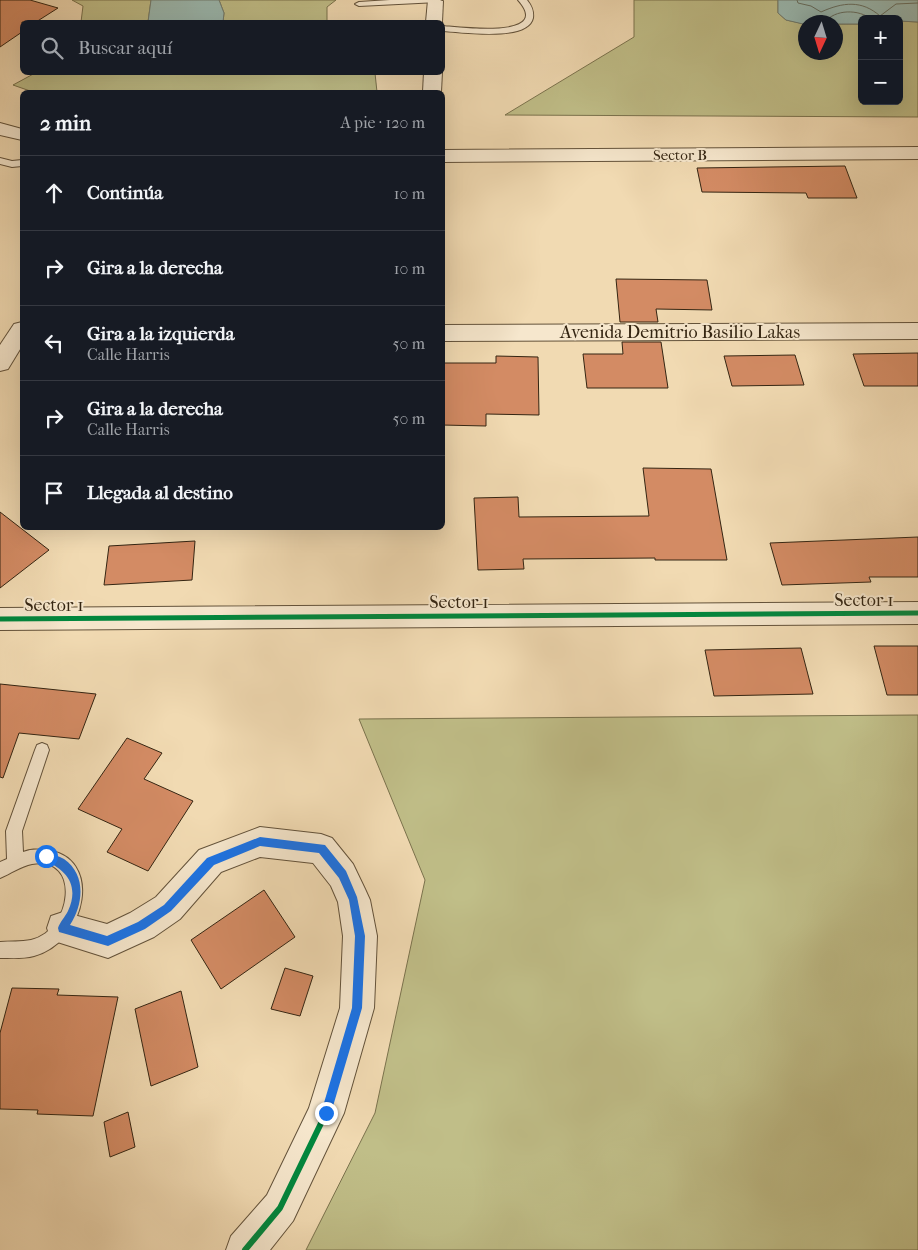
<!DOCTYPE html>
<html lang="es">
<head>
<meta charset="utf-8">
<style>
	body { margin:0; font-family:"IM FELL French Canon",serif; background:#242831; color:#f1f3f6 }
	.controls { position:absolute; right:15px; top:15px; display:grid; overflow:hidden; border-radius:8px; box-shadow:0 5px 20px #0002 }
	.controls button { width:45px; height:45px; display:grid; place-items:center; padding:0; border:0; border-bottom:1px solid #363941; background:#171b24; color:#f1f3f6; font:25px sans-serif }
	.compass { position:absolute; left:798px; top:15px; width:45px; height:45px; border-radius:50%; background:#171b24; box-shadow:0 5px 20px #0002; rotate:184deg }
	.stop { position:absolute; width:15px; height:15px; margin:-11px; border:4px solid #1a73e8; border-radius:50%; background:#fff }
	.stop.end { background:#1a73e8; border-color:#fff; box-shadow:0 1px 5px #0008 }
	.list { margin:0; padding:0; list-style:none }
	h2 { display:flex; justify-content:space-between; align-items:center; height:65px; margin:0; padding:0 20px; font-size:21px }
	h2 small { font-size:16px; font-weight:400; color:#9ea1a6 }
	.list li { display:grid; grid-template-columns:32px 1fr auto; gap:15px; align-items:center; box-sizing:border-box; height:75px; padding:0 20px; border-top:1px solid #363941 }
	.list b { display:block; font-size:19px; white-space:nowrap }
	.list p { margin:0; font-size:16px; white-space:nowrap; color:#9ea1a6 }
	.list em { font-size:16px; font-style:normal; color:#9ea1a6 }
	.icon { flex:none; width:28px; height:28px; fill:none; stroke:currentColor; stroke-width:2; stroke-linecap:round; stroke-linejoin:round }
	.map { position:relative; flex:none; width:918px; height:1250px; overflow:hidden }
	.search { position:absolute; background:#171b24; box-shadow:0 5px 20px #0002; left:20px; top:20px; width:425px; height:55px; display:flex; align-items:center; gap:12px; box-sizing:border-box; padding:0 18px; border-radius:8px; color:#9ea1a6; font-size:19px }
	.panel { position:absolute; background:#171b24; box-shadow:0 5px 20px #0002; left:20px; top:90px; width:425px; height:440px; border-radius:8px }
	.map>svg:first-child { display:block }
	.green { fill:#c0be88; stroke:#7a724d }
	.water { fill:#9bbab2; stroke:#727e72 }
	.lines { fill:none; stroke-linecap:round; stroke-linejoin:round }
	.shore { stroke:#687062; stroke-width:1 }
	.building { fill:#d38b64; stroke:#342512 }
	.lane-casing { stroke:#63523a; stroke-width:2 }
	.street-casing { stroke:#63523a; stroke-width:2 }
	.lane { fill:#f6e7cd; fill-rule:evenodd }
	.street { fill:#f6e7cd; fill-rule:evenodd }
	.cycleway-far1-casing { stroke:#f6e7cd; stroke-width:8 }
	.cycleway-casing { stroke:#f6e7cd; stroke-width:9 }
	.cycleway-far1 { stroke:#00873e; stroke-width:5 }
	.cycleway { stroke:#00873e; stroke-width:6 }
	.route { fill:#1a73e8 }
	.labels { text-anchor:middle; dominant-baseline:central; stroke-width:4; stroke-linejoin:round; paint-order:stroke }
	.far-street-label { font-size:15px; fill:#342512; stroke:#f6e7cd }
	.street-label { font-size:18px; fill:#342512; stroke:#f6e7cd }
</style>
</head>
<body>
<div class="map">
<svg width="918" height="1250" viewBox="0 0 918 1250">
	<rect width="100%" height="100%" fill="#f1dab2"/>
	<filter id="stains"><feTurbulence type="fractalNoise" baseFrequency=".004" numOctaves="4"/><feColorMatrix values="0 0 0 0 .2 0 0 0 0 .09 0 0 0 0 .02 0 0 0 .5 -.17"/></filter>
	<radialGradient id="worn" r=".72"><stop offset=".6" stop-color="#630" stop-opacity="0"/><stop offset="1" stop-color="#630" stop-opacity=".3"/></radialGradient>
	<!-- green -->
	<g class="green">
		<polygon points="72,0 151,0 148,22 81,22 83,6"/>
		<polygon points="219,0 336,0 327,7 327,22 223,22 224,13"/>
		<polygon points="634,0 778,0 778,13 786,20 805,24 806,52 836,52 836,24 862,24 862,101 899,101 899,21 918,22 918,117 505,115 634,37"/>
		<polygon points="37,72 375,73 377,92 33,92 13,85"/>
		<polygon points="918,715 918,1250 306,1250 375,1113 425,880 359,719"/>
	</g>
	<!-- water -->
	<g class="water">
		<polygon points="151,0 219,0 224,13 223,22 148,22"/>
		<polygon points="778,0 918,0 918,22 899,21 899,19 862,19 862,24 803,24 786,20 778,13"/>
	</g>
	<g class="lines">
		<!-- shore -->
		<g class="shore">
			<path d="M 797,0 L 798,3 L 811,6 L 821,12 C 843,2 862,0 880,16 L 896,4 L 918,3"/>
			<path d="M 825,22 C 835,9 859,9 871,19"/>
		</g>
	</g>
	<!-- building -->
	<g class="building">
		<polygon points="0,0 30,0 58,8 36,22 22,22 22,32 0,47"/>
		<polygon points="845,166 857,198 808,198 806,193 702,192 697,168"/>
		<polygon points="616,279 707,280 712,310 656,309 658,322 620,322"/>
		<polygon points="622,342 661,342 668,388 587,388 583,354 623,354"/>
		<polygon points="918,353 918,386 864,386 853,354"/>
		<polygon points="795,355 804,385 732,386 724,356"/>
		<polygon points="496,356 538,357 539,415 486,414 486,426 442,425 442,363 496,363"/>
		<polygon points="643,468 711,469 727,560 655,560 655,558 523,559 524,569 478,570 474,498 518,497 519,517 649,516"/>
		<polygon points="0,512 49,550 0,588"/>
		<polygon points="918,537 918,577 869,577 871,582 782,585 770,543"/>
		<polygon points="195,541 192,580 104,585 109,546"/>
		<polygon points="874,646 918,646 918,695 887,695"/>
		<polygon points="801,648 813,694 714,696 705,650"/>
		<polygon points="0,684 96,694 79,739 19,733 3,778 0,777"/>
		<polygon points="127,738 162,753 144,779 193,801 148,871 107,852 122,829 78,809"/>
		<polygon points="264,890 295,937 221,989 191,940"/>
		<polygon points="285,968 313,976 300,1016 271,1009"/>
		<polygon points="12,988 59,989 57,995 118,997 93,1116 37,1114 38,1110 0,1109 0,1033"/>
		<polygon points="181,991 198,1067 151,1086 135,1009"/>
		<polygon points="128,1112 135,1147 110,1157 104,1122"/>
	</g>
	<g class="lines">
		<defs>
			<g id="lane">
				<polygon points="390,0 442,0 438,2 359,6 355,4 359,2"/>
				<path d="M 518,0 L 527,0 C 531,5 534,10 533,18 C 528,42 461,32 442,31 L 442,26 C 458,27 554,40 518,0 Z"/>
				<polygon points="0,158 12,161 22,160 22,166 12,167 0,164"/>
				<path d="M 42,743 L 47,745 L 49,750 L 22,831 L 23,852 C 31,849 36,849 45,850 C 104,855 87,942 34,956 C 24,959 11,958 0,958 L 0,942 C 10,941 21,942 31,940 C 72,931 82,855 32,864 C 21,866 10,874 0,878 L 0,862 L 7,859 L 6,831 L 35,750 L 37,745 Z"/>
			</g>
			<g id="street">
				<polygon points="428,0 443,1 442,22 426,22"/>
				<polygon points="424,72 442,72 441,92 423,92"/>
				<polygon points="0,123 22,129 22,140 0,135"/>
				<polygon points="918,147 918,159 442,162 442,150"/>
				<polygon points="22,322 22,346 8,369 0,371 0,345 14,324"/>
				<polygon points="918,323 918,339 442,341 442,325"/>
				<polygon points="918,602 918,624 0,630 0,608"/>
				<polygon points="260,827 321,834 332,838 353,864 365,889 370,900 377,936 374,1008 344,1113 293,1221 270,1250 226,1250 231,1236 267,1195 309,1108 340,1008 343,936 338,902 331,886 313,863 260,857 221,872 180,919 154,937 108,958 51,940 47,928 51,916 63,912 107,924 130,913 156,897 199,850"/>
			</g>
		</defs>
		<!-- lane casing -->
		<use href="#lane" class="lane-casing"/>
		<!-- street casing -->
		<use href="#street" class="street-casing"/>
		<!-- lane -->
		<use href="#lane" class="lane"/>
		<!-- street -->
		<use href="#street" class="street"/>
		<defs>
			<polyline id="cycleway-far1" points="0,619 918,613"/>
			<polyline id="cycleway" points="63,928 108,941 142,925 168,908 210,861 260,842 321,849 342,875 354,900 360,936 357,1008 326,1113 280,1208 245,1250"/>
		</defs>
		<!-- cycleway-far1 casing -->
		<use href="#cycleway-far1" class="cycleway-far1-casing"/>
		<!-- cycleway casing -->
		<use href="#cycleway" class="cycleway-casing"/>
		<!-- cycleway-far1 -->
		<use href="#cycleway-far1" class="cycleway-far1"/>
		<!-- cycleway -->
		<use href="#cycleway" class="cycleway"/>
	</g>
	<!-- route -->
	<path class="route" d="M 260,837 L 325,845 L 346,871 L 357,897 L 365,936 L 362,1008 L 331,1113 L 330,1117 L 326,1118 L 322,1117 L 321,1113 L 352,1008 L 355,936 L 349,900 L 339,878 L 319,853 L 260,846 L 214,865 L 171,911 L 145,929 L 108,946 L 59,932 L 58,928 C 60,922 65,917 68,911 C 80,885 66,869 43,860 L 41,856 L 46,852 C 52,854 59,856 64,859 C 87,875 83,905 70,925 L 107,936 L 138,922 L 164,905 L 207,858 Z"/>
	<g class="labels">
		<!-- far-street labels -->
		<g class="far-street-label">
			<text x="680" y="155">Sector B</text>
		</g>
		<!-- street labels -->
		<g class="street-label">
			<text x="680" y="332">Avenida Demitrio Basilio Lakas</text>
			<text x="864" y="600">Sector 1</text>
			<text x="459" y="602">Sector 1</text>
			<text x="54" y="605">Sector 1</text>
		</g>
	</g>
	<rect width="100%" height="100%" filter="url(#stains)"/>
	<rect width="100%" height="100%" fill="url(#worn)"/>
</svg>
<div class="controls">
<button>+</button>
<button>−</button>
</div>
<svg class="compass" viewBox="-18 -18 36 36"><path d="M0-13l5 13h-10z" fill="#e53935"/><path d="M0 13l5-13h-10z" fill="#9ea1a6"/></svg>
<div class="stop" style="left:46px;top:856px"></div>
<div class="stop end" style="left:326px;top:1113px"></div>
<div class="search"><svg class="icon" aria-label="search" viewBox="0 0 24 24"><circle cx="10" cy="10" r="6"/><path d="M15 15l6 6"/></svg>Buscar aquí</div>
<section class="panel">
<h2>2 min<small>A pie · 120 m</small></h2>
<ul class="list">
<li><svg class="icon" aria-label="ahead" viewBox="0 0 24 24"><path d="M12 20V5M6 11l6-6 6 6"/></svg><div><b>Continúa</b></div><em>10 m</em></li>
<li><svg class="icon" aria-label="right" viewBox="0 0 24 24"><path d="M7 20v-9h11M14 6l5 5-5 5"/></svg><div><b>Gira a la derecha</b></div><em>10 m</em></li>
<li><svg class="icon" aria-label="left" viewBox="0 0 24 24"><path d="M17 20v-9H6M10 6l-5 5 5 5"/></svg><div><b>Gira a la izquierda</b><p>Calle Harris</p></div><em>50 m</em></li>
<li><svg class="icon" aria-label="right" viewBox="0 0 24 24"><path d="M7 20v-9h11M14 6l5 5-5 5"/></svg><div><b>Gira a la derecha</b><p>Calle Harris</p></div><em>50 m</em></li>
<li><svg class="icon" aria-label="arrive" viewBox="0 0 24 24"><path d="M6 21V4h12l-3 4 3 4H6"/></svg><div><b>Llegada al destino</b></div></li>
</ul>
</section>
</div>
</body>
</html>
